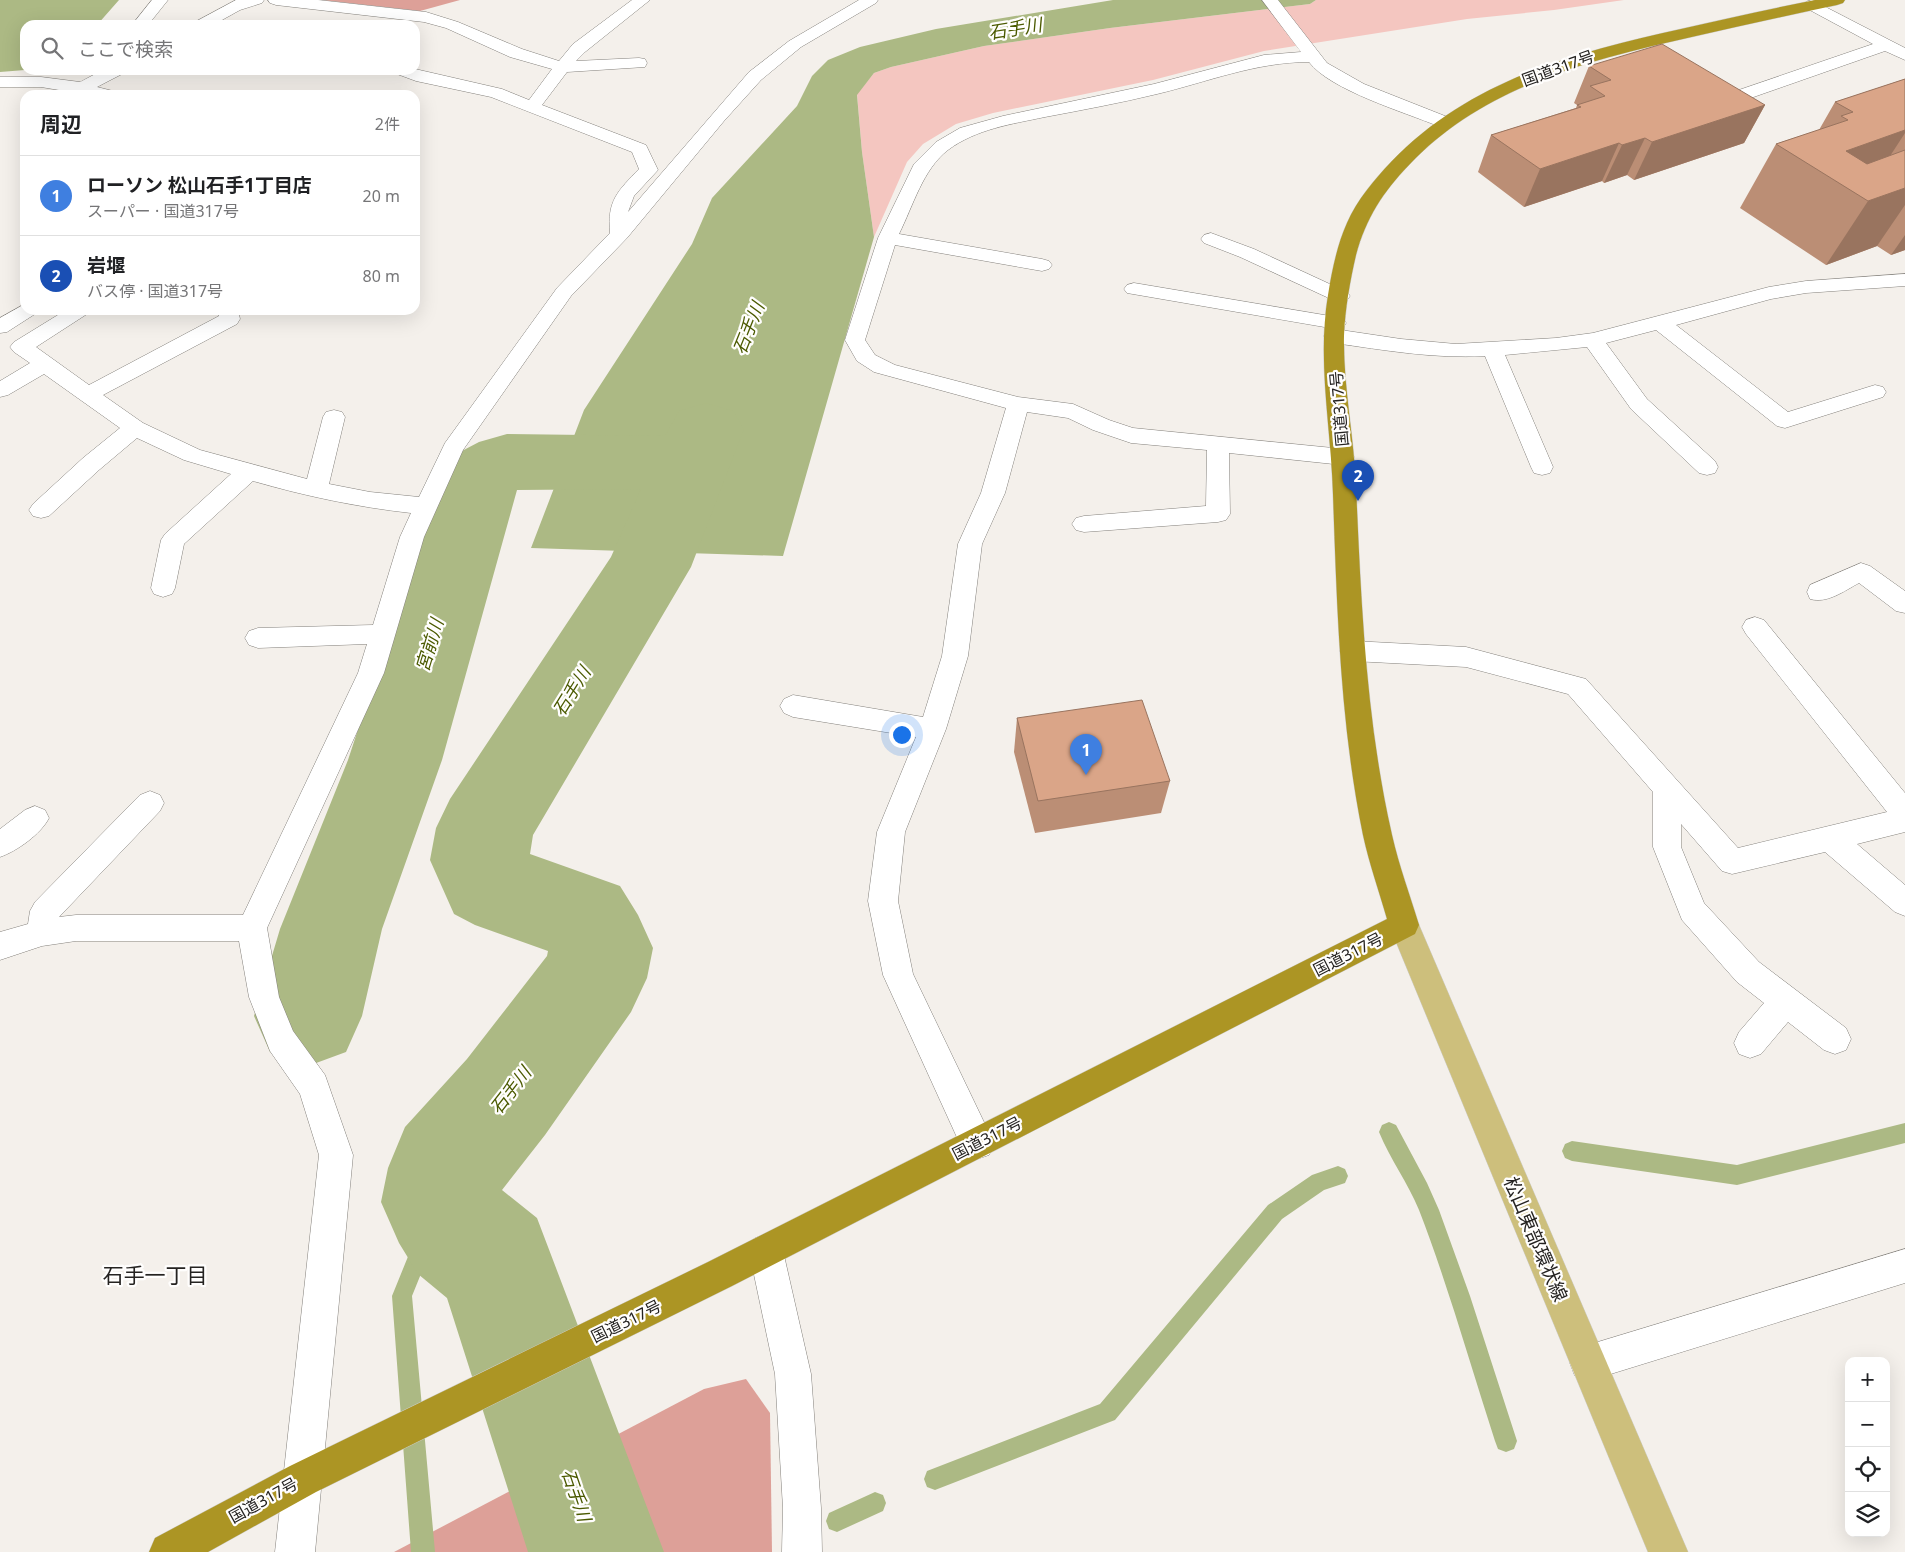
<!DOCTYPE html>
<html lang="ja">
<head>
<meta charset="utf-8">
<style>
	body { margin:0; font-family:"Noto Sans","Noto Sans JP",sans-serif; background:#f6f6f6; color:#202124 }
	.controls { position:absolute; right:15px; bottom:15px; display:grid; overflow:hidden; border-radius:10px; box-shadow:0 5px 20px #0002 }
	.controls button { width:45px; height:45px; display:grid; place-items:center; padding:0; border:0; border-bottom:1px solid #e0e0e0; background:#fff; color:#202124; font:25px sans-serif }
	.you { position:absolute; left:901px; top:734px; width:18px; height:18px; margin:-12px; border:4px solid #fff; border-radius:50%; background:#1a73e8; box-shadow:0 0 0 8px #1a73e833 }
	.badge { display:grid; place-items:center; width:32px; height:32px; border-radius:50%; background:#0f766e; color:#fff; font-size:16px; font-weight:700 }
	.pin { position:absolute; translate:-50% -41px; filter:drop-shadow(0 1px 2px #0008) }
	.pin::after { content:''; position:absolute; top:26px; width:18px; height:15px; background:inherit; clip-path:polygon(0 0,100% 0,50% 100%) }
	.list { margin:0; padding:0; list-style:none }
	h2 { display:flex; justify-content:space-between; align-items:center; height:65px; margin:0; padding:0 20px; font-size:21px }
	h2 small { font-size:16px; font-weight:400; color:#757577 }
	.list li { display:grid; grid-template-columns:32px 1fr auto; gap:15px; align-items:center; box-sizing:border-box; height:80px; padding:0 20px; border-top:1px solid #e0e0e0 }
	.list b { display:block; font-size:19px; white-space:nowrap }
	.list p { margin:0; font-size:16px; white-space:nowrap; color:#757577 }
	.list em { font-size:16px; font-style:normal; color:#757577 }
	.icon { flex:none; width:28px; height:28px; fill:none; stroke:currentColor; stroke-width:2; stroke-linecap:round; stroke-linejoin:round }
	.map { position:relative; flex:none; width:1905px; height:1552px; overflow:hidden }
	.search { position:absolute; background:#fff; box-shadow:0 5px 20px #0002; left:20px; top:20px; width:400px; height:55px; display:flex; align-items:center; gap:12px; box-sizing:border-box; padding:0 18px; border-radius:15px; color:#757577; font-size:19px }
	.panel { position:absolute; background:#fff; box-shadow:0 5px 20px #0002; left:20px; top:90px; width:400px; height:225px; border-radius:15px }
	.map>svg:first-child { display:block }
	.green { fill:#f4c6c0 }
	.forest { fill:#dda098 }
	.water { fill:#acb984 }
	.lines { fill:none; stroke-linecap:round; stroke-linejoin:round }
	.stream { fill:#acb984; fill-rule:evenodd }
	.river { fill:#acb984; fill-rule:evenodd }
	.street-casing { stroke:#84817c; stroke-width:1 }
	.primary-casing { stroke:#cfcfce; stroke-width:1 }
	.highway-casing { stroke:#cfcfce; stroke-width:1 }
	.street { fill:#fff; fill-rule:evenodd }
	.primary { fill:#cdbf7c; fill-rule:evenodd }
	.highway { fill:#ac9524; fill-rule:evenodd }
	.wall { fill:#bb8e75 }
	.shaded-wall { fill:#99745f }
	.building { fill:#daa588; stroke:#99745f }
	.labels { text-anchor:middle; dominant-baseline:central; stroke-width:4.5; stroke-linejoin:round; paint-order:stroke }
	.street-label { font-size:16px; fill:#252321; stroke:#fffefd }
	.water-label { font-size:18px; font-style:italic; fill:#4b5a00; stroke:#fffefd }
	.near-street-label { font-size:19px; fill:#252321; stroke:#fffefd }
	.near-neighbourhood-label { font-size:21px; fill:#252321; stroke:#fffefd }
</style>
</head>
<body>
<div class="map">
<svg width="1905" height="1552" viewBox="0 0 1905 1552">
	<rect width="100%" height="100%" fill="#f4f0eb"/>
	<!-- green -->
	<polygon class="green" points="1316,0 1624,0 1554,10 1467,19 1264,51 1153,80 993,113 956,124 923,144 907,162 874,237 862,152 857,94 874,73 891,67 984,46 1110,28 1310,4"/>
	<!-- forest -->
	<g class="forest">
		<polygon points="322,0 460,0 420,11"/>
		<polygon points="746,1379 770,1413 772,1552 394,1552 704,1389"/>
	</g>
	<!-- water -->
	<g class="water">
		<polygon points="0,0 119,0 97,25 25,25 25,70 0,72"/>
		<polygon points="1113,0 1316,0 1310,4 1110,28 984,46 891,67 874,73 857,95 862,152 874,237 783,556 531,548 584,410 692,244 712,198 797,106 812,76 828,60 860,47 936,29"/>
	</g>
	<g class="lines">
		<!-- stream -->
		<g class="stream">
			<path d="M 1389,1122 L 1396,1125 L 1427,1183 L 1439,1210 L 1470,1296 L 1517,1441 L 1514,1449 L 1506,1452 L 1498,1449 L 1495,1441 C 1470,1364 1448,1285 1419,1210 C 1408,1183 1390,1159 1379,1132 L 1382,1125 Z"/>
			<polygon points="1905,1123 1905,1143 1737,1185 1572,1161 1565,1158 1562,1151 1565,1144 1572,1141 1737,1165"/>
			<polygon points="1338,1166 1345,1169 1348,1176 1345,1183 1324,1190 1282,1219 1115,1420 935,1490 927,1487 924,1479 927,1471 1100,1404 1268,1205 1312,1175"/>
			<polygon points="440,1192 447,1195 450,1202 412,1296 435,1552 411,1552 392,1296 433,1195"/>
			<polygon points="875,1492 883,1495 886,1503 883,1511 837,1532 829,1529 826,1521 829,1513"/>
		</g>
		<!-- river -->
		<polygon class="river" points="706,403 733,411 744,429 691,567 533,835 530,854 620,886 638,915 653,948 647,978 631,1012 545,1135 502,1190 537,1218 664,1552 528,1552 447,1298 418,1274 399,1243 381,1202 388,1168 405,1127 467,1059 547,956 548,951 475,925 454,914 430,860 436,828 450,799 611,557 641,489 517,490 442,760 382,929 362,1016 346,1052 308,1066 270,1052 254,1016 280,929 348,760 437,490 460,452 479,442 507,434 665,436 679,411"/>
		<defs>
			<g id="street">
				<polygon points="152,0 168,0 148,25 132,25"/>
				<polygon points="236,0 264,0 262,3 240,10 213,25 193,25 195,22"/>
				<path d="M 268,0 L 318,0 L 426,12 L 458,22 L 522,49 L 559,61 L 573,44 L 632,0 L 650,0 L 585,52 L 576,61 L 639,58 L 645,59 L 647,63 L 645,67 L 567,72 L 542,105 L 646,145 L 658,170 L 634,196 L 628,212 L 749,72 L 789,41 L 859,0 L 878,0 L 876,3 L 801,47 L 761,80 L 724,121 L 627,238 L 571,296 L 463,450 L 424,537 L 384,673 L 267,928 L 279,997 L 293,1031 L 325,1075 L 353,1155 L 315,1552 L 275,1552 L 319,1155 L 300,1094 L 270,1051 L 249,997 L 239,941 L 76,941 L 42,946 L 0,960 L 0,932 L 28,924 L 30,911 L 35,902 L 140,795 L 150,791 L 160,795 L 164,803 L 160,811 L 59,917 L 76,915 L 243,915 L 358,673 L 367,644 L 258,648 L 249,645 L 245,638 L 249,631 L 258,628 L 373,625 L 400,537 L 411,513 C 357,507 305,496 253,481 L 184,544 L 175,588 L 172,594 L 163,597 L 154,594 L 151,588 L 161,540 L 165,534 L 231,474 L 184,460 L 137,438 L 99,470 L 49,516 L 41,518 L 33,516 L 29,510 L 33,504 L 83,458 L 120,428 L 44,374 L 8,395 L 0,397 L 0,381 L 30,363 L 14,352 L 10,347 L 14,342 L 66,310 L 90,310 L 87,314 L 36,347 L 89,385 L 219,316 L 218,310 L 238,310 L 240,319 L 237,324 L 103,395 L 143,423 L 200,450 L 307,479 L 323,417 L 326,412 L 334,410 L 342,412 L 345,417 L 329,484 L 370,492 L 419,497 L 445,443 L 557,288 L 610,233 C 607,200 618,191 639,169 L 632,152 L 491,97 L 416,81 L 397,74 L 395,70 L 415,69 L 502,89 L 529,100 L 552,69 L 510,57 L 446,28 L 424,22 L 276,5 L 270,3 Z"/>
				<path d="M 1262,0 L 1278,0 L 1327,63 L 1364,84 L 1450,118 L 1453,122 L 1450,126 L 1444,127 L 1438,126 C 1404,112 1330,90 1309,62 C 1256,62 1207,82 1157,94 C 1120,103 1082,110 1045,117 C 1012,124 976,129 948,150 C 923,169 913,206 899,234 L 1042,259 L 1049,261 L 1052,265 L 1049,269 L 1042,271 L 895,245 L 865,340 L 875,355 L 895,365 L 1018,397 L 1073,404 L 1109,420 L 1133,428 L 1343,449 L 1351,452 L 1354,457 L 1351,462 L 1343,465 L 1229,453 L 1230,514 L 1226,520 L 1218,522 L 1084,532 L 1076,530 L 1072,524 L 1076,518 L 1084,516 L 1206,506 L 1207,450 L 1131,443 L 1093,430 L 1068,418 L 1027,412 L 1005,493 L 982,544 L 968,656 L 946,729 L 905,832 L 898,901 L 913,974 L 994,1143 L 989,1155 L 977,1159 L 965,1155 L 883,975 L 868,901 L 877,832 L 916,737 L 793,717 L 784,713 L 780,706 L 784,699 L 793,695 L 923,717 L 942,656 L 958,544 L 981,493 L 1006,408 L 874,372 L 857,361 L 845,340 L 878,238 L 914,164 L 936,142 L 960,128 L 1003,116 L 1154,84 L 1264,55 L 1301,52 Z"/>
				<polygon points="1812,0 1905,48 1905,60 1885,51 1745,100 1739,101 1733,100 1730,96 1733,92 1873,44 1806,8 1804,5 1806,2"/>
				<polygon points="103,70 124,70 122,74 97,87 113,91 116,95 89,95 41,87 0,87 0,77 41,77 80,82"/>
				<polygon points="1211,233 1254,249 1347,292 1350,296 1347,300 1340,302 1333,300 1240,257 1204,243 1201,239 1204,235"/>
				<path d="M 1905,274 L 1905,286 L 1806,293 L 1771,299 L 1676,325 L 1788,412 L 1875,385 L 1883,387 L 1886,392 L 1883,397 L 1785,428 L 1777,426 L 1656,330 L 1606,343 L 1647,399 L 1715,461 L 1718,467 L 1715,473 L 1707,475 L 1699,473 L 1631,409 L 1587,347 L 1505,355 L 1553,467 L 1550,473 L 1542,475 L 1534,473 L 1531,467 L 1485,356 C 1434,359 1384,350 1334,343 L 1327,341 L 1324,336 L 1327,331 L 1334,329 L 1401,339 L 1456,344 L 1556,338 L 1593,333 L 1769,287 L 1806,281 Z"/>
				<polygon points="1134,283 1336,317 1343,318 1346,323 1343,328 1336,329 1127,293 1124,289 1127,285"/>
				<polygon points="25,304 25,310 38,310 35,314 7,332 0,333 0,318"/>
				<path d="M 1861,563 L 1870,566 L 1905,591 L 1905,613 L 1896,611 L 1859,583 C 1844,591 1827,604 1810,599 L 1807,592 L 1810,585 Z"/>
				<polygon points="1755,617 1764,620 1905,793 1905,832 1857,844 1905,885 1905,916 1895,912 1825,852 1732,874 1722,871 1681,824 1681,847 1704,903 1759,962 1846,1028 1851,1039 1846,1050 1835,1054 1824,1050 1788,1022 1761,1054 1750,1058 1739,1054 1734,1043 1739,1032 1764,1003 1737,982 1682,920 1653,847 1653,792 1568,694 1466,667 1353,661 1344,658 1340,651 1344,644 1353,641 1466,647 1586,679 1738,848 1887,812 1746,634 1742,627 1746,620"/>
				<path d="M 35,806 L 45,810 L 49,818 C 41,834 17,851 0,857 L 0,829 L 25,810 Z"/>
				<polygon points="766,1234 778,1239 783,1251 811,1374 821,1508 822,1552 782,1552 783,1508 775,1374 749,1251 754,1239"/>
				<polygon points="1905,1249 1905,1283 1588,1381 1575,1376 1570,1363 1575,1350 1588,1345"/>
			</g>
			<polygon id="primary" points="1404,912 1415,916 1419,925 1688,1552 1648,1552 1389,925 1393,916"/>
			<path id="highway" d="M 1815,0 L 1845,0 L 1843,3 L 1837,5 C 1790,15 1743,25 1696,36 C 1593,59 1484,85 1409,165 C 1383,192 1366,218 1356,255 C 1350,281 1345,309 1344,336 C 1343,386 1354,436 1356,486 C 1361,602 1366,721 1392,835 C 1399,866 1410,895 1419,925 L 1415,934 L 732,1286 L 316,1492 L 208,1552 L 149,1552 L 155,1538 L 290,1466 L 708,1262 L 1387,919 C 1379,891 1369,863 1363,835 C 1340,723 1337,607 1333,494 C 1331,427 1317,361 1328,295 C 1332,271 1337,245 1347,223 C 1357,200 1374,180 1391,162 C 1469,81 1573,53 1681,29 C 1725,19 1770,9 1815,0 Z"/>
		</defs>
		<!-- street casing -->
		<use href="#street" class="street-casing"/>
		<!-- primary casing -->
		<use href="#primary" class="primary-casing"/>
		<!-- highway casing -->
		<use href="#highway" class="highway-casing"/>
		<!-- street -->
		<use href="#street" class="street"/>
		<!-- primary -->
		<use href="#primary" class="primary"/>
		<!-- highway -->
		<use href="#highway" class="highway"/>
	</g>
	<!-- wall -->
	<g class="wall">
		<polygon points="1589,66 1765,105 1744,143 1634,180 1627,175 1604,183 1602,181 1524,207 1478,172 1491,135 1576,108 1577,105 1574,103"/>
		<polygon points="1905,79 1905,250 1891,255 1877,246 1826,265 1740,208 1776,144 1819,130 1835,102"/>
		<polygon points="1017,718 1170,781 1161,813 1035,833 1014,752"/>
	</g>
	<!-- shaded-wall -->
	<g class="shaded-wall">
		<polygon points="1765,105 1744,143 1634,180 1652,142"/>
		<polygon points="1905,130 1905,133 1866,193 1846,151"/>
		<polygon points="1645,138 1627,175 1604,183 1622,145"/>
		<polygon points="1619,143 1602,181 1524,207 1540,169"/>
		<polygon points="1905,188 1905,205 1877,246 1826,265 1868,201"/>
		<polygon points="1905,235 1905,250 1891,255"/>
	</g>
	<!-- building -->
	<g class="building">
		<polygon points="1662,44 1765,105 1652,142 1645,138 1622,145 1619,143 1540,169 1491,135 1581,107 1577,105 1605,96 1590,86 1611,80 1589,66"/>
		<polygon points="1905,79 1905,130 1846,151 1867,164 1905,150 1905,188 1868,201 1776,144 1848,120 1841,116 1853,112 1835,102"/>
		<polygon points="1142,700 1170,781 1038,801 1017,718"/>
	</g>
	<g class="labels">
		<!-- street labels -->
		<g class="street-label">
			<text transform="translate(1558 68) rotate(-20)">国道317号</text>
			<text transform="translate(1339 409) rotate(-95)">国道317号</text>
			<text transform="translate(1348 954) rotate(-27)">国道317号</text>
			<text transform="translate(987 1138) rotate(-27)">国道317号</text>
			<text transform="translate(626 1321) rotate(-26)">国道317号</text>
			<text transform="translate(263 1500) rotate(-29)">国道317号</text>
		</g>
		<!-- water labels -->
		<g class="water-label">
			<text transform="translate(1015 28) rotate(-9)">石手川</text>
			<text transform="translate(748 328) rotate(-68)">石手川</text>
			<text transform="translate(429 645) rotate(-73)">宮前川</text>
			<text transform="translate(571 691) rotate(-58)">石手川</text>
			<text transform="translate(510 1090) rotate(-52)">石手川</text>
			<text transform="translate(577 1495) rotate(71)">石手川</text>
		</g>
		<!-- near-street labels -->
		<g class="near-street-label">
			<text transform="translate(1536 1239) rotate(67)">松山東部環状線</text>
		</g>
		<!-- near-neighbourhood labels -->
		<g class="near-neighbourhood-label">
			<text x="155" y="1275">石手一丁目</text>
		</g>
	</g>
</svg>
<div class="controls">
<button>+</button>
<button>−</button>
<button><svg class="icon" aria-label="locate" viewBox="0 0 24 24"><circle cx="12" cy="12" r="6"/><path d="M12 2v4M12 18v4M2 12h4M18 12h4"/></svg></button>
<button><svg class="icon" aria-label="layers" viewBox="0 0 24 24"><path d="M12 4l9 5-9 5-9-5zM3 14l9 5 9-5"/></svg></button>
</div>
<div class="you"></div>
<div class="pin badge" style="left:1086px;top:775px;background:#3f7fe0">1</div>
<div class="pin badge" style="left:1358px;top:501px;background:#1a4fb4">2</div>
<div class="search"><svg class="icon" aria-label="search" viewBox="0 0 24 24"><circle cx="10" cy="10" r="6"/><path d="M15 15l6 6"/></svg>ここで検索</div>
<section class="panel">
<h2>周辺<small>2件</small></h2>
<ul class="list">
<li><span class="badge" style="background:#3f7fe0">1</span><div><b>ローソン 松山石手1丁目店</b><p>スーパー · 国道317号</p></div><em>20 m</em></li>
<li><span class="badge" style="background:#1a4fb4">2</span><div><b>岩堰</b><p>バス停 · 国道317号</p></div><em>80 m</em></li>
</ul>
</section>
</div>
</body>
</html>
